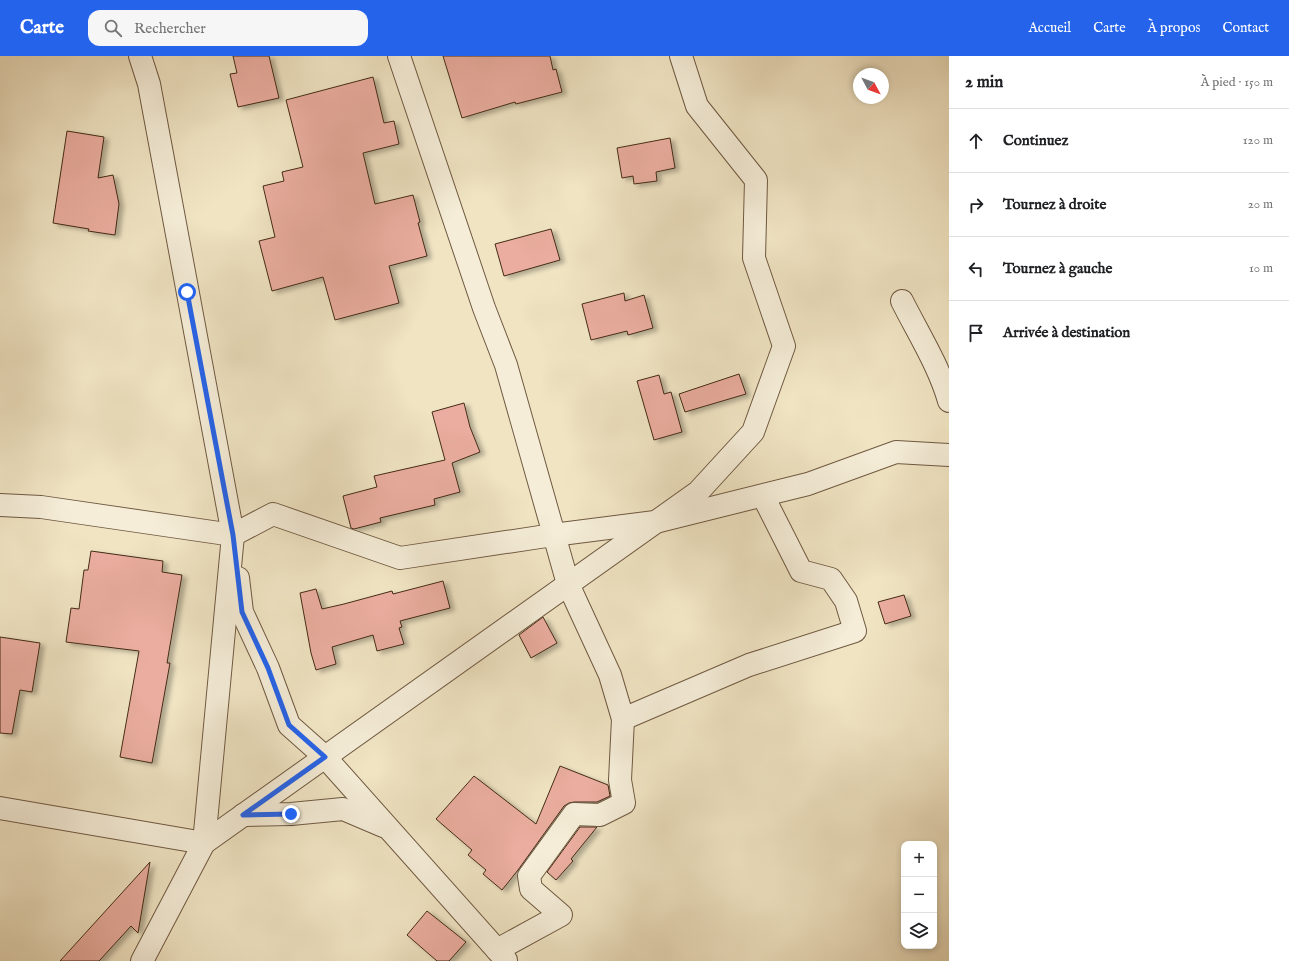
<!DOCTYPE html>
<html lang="fr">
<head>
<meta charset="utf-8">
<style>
	body { margin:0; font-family:"IM FELL English",serif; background:#f6f6f6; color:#202124 }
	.controls { position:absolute; right:12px; bottom:12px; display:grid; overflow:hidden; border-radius:8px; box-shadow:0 2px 6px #0003 }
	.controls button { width:36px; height:36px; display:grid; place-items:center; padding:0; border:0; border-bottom:1px solid #e0e0e0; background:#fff; color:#202124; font:20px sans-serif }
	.compass { position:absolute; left:853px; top:12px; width:36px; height:36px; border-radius:50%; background:#fff; box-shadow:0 2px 6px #0003; rotate:131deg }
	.stop { position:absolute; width:12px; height:12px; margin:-9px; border:3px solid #2563eb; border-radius:50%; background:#fff }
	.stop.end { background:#2563eb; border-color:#fff; box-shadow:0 1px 4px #0008 }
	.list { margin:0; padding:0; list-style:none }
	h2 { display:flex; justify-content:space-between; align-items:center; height:52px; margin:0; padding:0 16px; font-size:17px }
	h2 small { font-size:13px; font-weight:400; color:#757577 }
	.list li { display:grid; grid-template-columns:26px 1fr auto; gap:12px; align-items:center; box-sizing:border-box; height:64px; padding:0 16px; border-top:1px solid #e0e0e0 }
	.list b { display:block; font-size:15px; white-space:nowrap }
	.list em { font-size:13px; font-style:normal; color:#757577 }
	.icon { flex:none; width:22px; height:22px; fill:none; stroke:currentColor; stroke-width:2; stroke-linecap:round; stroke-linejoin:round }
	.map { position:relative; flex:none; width:949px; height:905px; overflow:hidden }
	header { display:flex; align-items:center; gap:24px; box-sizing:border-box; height:56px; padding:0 20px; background:#2563eb; color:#fff }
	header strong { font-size:19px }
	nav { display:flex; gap:22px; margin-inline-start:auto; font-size:14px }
	.search { width:280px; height:36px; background:#f6f6f6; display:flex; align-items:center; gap:10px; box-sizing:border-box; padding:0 14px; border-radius:12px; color:#757577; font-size:15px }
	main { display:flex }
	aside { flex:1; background:#fff }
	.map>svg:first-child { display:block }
	.building { fill:#eaad9f; stroke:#442b16; filter:url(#shadow) }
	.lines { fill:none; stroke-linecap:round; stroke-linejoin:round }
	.minor-casing { stroke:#6f5941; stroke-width:24 }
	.minor { stroke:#f5edd8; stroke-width:22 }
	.route { stroke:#2563eb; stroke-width:5 }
</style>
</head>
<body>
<header>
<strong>Carte</strong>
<div class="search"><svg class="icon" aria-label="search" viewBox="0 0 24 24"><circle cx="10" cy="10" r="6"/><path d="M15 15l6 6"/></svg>Rechercher</div>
<nav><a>Accueil</a><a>Carte</a><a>À propos</a><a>Contact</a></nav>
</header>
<main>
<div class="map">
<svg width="949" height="905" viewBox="0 0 949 905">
	<defs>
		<filter id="shadow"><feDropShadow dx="4.5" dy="2.5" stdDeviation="2" flood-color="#0004"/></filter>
	</defs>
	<rect width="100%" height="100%" fill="#f0e4c3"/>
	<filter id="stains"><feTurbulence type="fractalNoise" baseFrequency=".005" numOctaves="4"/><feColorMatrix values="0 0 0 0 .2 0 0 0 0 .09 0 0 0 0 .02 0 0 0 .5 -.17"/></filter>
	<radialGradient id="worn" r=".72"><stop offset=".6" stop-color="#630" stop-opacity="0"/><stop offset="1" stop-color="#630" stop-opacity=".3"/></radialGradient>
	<!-- building -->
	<g class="building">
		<polygon points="233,0 269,0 279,42 238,51 230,18 237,17"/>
		<polygon points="443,0 550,0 553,14 556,13 562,36 516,48 515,46 462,62"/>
		<polygon points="373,21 384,67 394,65 399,88 363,97 375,148 413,139 420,166 418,167 427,200 389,210 399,247 335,264 323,221 272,235 259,185 275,181 263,130 284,125 282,116 303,111 286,44"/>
		<polygon points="67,75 104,81 98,122 113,119 119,148 115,179 88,175 89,173 53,167"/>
		<polygon points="670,82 675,112 656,116 657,125 634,128 633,120 622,122 617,92"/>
		<polygon points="551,173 560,204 504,220 495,188"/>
		<polygon points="624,237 625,245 644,239 653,272 628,279 627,275 591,284 582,248"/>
		<polygon points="739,318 746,338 685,356 679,338"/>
		<polygon points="659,319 664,338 671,336 682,376 654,384 637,325"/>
		<polygon points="464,347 470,371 480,396 452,407 460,436 434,443 435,449 380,462 381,466 354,473 351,472 343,440 377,431 374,420 445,404 432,356"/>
		<polygon points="91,495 163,505 162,516 182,519 167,607 170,607 152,707 120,701 139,595 66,586 71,552 79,553 84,514 88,514"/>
		<polygon points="443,525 450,552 400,565 402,571 399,572 404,588 377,595 373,579 332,591 336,608 316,614 311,597 300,537 316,533 322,553 344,548 392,535 393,538"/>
		<polygon points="904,539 911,560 885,568 878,546"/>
		<polygon points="543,561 557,587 531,602 519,579"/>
		<polygon points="0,581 40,587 32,636 20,634 12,678 0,677"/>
		<polygon points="560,710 608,729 610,740 597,746 574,746 569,747 564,750 518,814 502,834 483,818 486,814 468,799 472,794 436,763 474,720 536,768"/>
		<polygon points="580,771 597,771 571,803 573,805 556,824 547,816"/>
		<polygon points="150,806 138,877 131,870 99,905 60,905"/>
		<polygon points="427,855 466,886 449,905 437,905 407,879"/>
	</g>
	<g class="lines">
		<defs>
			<g id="minor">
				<polyline points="140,0 149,28 233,479 204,787 142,905"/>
				<polyline points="399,0 484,252 506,309 568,528 610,619 623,663 620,724 624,747 600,759 574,758 529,820 531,833 561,859 497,894"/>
				<path d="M 902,245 C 918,277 939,310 949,345"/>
				<polyline points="0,449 41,451 233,479 273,458 400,502 553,479 655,466 808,428 896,396 949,399"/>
				<polyline points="238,522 242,556 268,612 289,669 325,701 506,904"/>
				<polyline points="623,663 749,609 855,575 846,545 831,523 801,515 763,440"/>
				<polyline points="0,752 204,787 698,436 753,376 784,290 754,202 756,124 697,50 681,0"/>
				<polyline points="243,759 291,758 343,753 383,770"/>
			</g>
		</defs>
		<!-- minor casing -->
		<use href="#minor" class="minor-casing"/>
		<!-- minor -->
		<use href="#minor" class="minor"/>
	</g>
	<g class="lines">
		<!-- route -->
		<polyline class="route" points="187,236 233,479 242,556 268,612 289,669 325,701 243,759 291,758"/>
	</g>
	<rect width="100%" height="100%" filter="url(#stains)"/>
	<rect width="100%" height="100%" fill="url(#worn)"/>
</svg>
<div class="controls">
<button>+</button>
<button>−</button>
<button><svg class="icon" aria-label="layers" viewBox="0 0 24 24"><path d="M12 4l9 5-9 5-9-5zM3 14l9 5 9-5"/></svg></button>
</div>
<svg class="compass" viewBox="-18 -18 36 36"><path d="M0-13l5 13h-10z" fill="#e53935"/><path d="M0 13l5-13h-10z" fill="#757577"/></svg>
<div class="stop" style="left:187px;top:236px"></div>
<div class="stop end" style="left:291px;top:758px"></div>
</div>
<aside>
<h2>2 min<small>À pied · 150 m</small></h2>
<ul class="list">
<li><svg class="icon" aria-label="ahead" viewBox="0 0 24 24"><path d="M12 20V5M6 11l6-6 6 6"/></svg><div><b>Continuez</b></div><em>120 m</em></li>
<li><svg class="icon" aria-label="right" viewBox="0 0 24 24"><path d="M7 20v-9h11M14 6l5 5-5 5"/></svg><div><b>Tournez à droite</b></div><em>20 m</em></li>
<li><svg class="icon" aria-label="left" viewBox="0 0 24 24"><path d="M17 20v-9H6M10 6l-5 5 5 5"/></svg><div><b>Tournez à gauche</b></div><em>10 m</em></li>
<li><svg class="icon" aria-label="arrive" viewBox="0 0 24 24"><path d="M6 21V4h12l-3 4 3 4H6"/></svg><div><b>Arrivée à destination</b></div></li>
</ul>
</aside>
</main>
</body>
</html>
